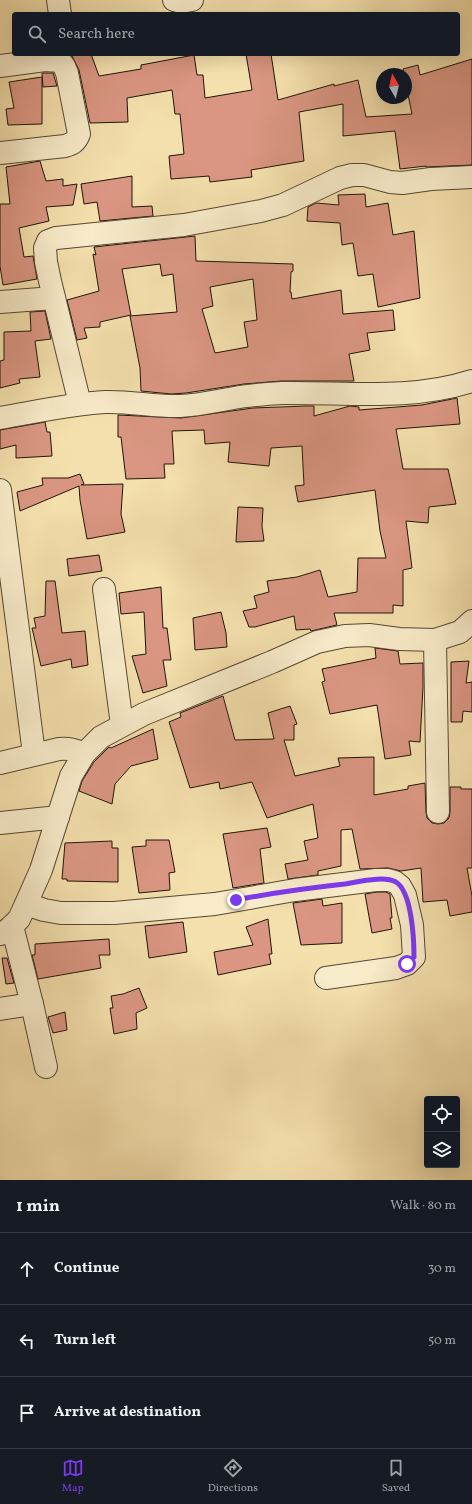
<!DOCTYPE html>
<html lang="en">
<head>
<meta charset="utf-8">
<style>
	body { margin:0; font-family:Vollkorn,serif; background:#20242c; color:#f1f3f6 }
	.controls { position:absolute; right:12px; bottom:12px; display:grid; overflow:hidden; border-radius:4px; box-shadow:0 4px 16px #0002 }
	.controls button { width:36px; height:36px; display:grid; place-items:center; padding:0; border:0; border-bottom:1px solid #363941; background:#171b24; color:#f1f3f6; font:20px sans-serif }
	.compass { position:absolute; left:376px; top:68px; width:36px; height:36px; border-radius:50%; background:#171b24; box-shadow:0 4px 16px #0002; rotate:352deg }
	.stop { position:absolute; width:12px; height:12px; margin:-9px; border:3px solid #7c3aed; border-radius:50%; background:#fff }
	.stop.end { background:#7c3aed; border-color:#fff; box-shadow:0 1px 4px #0008 }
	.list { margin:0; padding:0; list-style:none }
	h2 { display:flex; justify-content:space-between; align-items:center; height:52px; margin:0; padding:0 16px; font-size:17px }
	h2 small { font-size:13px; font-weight:400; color:#9ea1a6 }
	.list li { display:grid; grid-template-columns:26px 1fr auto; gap:12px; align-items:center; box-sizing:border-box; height:72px; padding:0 16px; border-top:1px solid #363941 }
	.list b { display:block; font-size:15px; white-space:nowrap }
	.list em { font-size:13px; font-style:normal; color:#9ea1a6 }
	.icon { flex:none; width:22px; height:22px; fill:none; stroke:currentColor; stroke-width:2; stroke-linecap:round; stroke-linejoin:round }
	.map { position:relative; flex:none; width:472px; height:1180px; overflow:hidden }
	.search { position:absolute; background:#171b24; box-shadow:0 4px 16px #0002; left:12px; right:12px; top:12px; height:44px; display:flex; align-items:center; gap:10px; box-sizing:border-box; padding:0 14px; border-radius:4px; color:#9ea1a6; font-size:15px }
	.sheet { height:268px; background:#171b24 }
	nav { display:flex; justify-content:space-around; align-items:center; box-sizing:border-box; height:56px; border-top:1px solid #363941; background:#171b24; font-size:11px; color:#9ea1a6 }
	nav a { display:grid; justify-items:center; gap:2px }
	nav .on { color:#7c3aed }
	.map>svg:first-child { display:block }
	.building { fill:#da9682; stroke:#1e1509; fill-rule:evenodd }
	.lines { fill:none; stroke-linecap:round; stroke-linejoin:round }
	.minor-casing { stroke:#544832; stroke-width:24 }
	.minor { stroke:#f8ebca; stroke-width:22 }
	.route { stroke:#7c3aed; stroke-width:5 }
</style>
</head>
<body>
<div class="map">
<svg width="472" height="1180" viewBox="0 0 472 1180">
	<rect width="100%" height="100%" fill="#f4e0ad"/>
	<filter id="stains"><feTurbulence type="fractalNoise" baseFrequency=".005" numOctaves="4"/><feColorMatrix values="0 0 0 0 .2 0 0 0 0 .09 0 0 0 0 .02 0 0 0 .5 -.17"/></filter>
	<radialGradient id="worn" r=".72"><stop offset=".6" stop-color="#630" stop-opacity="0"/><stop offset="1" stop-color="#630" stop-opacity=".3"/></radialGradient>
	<!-- building -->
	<g class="building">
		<polygon points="78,54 91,54 99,76 141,69 141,65 194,55 197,75 203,75 205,98 252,90 246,54 271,54 278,100 334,84 334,86 358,80 366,117 412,114 406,85 406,74 404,74 403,69 418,65 420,75 472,59 472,165 426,167 426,166 400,169 395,131 343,136 343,104 299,112 304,161 251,170 252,177 210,182 209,176 171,179 169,156 184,154 180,114 175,114 172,90 127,98 128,122 90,123 79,70 72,56"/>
		<polygon points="42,73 53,73 57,86 43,87"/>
		<polygon points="42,77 42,124 8,125 6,109 14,108 9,82"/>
		<polygon points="40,161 46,181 63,179 63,186 77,184 73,205 46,207 49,221 19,228 24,257 33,256 37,279 3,285 0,266 0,204 10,204 6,167"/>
		<polygon points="132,176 132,207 152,206 153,216 100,221 97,202 84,204 81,184"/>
		<polygon points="365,194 366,207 388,203 393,235 414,231 420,298 378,307 373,274 358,276 353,243 342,245 340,223 307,221 308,207 316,203 339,205 338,195"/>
		<path d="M 195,236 L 196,261 L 293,264 L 293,271 L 291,272 L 290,292 L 291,292 L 292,299 L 341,290 L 343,314 L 393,310 L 395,330 L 367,333 L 370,350 L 349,354 L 354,381 L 281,381 L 244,384 L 186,393 L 171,394 L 141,391 L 140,368 L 130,316 L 177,312 L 173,274 L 162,276 L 160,264 L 122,269 L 131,315 L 100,322 L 100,327 L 84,328 L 87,338 L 77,340 L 67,300 L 99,291 L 93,254 L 96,255 L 94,247 ZM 253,279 L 257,320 L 244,322 L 248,347 L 215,353 L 202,309 L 213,306 L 210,287 Z"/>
		<polygon points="45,311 51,339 35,341 40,377 19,379 20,383 0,388 0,361 4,360 4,332 31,331 30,312"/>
		<polygon points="457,398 460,424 396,429 403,469 448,469 456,504 429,507 428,523 406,521 412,568 403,570 403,606 393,605 393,613 334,613 337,625 311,631 310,629 296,630 294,616 255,627 249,627 243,611 257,608 254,596 269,592 267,581 297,577 320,570 328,597 357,592 358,558 386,558 380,531 375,490 298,502 295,486 304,485 302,446 271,448 269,466 228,462 230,442 205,444 204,430 172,431 174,464 164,464 165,478 126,479 121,437 118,437 118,415 181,418 253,408 306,406 314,406 314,416 350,406 359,407 359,410 422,405"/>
		<polygon points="45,422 47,432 50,432 52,456 16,458 16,445 0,449 0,430"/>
		<polygon points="80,474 84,484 81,485 123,484 121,514 125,532 87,539 80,500 79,486 20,511 17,492 43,485 42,478 68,478"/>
		<polygon points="238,507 263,508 262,526 264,541 236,542"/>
		<polygon points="99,555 102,571 69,576 67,559"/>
		<polygon points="46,581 55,581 62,633 85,631 88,665 72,668 71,659 41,666 32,628 36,628 34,618 45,616"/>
		<polygon points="161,587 163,628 167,628 171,660 163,660 167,686 143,693 132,656 146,654 144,612 121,614 119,593"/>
		<polygon points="221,612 226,633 227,647 195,650 193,618"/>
		<polygon points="375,648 398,651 400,664 423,663 423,687 420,742 409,741 411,755 385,759 377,705 330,714 322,682 325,681 322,669 376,658"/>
		<polygon points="469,661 466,683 472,682 472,712 463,711 462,722 451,722 451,662"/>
		<polygon points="223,696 235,740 274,739 268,713 290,706 297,724 294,725 294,740 284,740 295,776 340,766 338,758 374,757 374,795 408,789 408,786 425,783 426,812 427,818 432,823 438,824 444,823 449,818 450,812 450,787 461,787 461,789 472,789 472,868 467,868 472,896 472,912 450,916 447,900 423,902 421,868 401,871 388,868 360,869 352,829 341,830 341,866 318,871 318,875 288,879 285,864 308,860 304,841 318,838 313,804 267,818 252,782 220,789 219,782 190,788 169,722 181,717 180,713"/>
		<polygon points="153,729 158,759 131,766 115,784 112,804 79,791 82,781 94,762 109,747 111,748"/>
		<polygon points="267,828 271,847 260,849 264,883 233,888 223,834"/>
		<polygon points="146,840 169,840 175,872 169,873 170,890 139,893 132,847 146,846"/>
		<polygon points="112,841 112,848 118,848 118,882 67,881 67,879 62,879 65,843"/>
		<polygon points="377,892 386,892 390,894 392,918 390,918 392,929 372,933 365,894"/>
		<polygon points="322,899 323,906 342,903 342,943 301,945 293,903"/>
		<polygon points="268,919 272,954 269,954 271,964 218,975 214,952 253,945 246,927"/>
		<polygon points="183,922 187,952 149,958 145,926"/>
		<polygon points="109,939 110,955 99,955 101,968 38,979 32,955 35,955 35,944"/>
		<polygon points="2,958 7,958 14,983 6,984"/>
		<polygon points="139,988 147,1008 136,1013 137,1029 114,1034 110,1008 113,1008 111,996 123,994"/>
		<polygon points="65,1012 67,1030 53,1033 48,1017"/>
	</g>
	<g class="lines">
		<defs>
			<g id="minor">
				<polyline points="58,0 60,14"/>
				<polyline points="174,0 181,2 192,0"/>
				<path d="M 0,66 L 45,60 L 60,61 L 64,66 L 67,73 L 79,134 C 76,142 72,144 65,146 L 0,153"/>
				<polyline points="0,302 54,298"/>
				<polyline points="80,404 50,281 46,262 45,248 48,241 56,238 184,225 261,211 283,205 340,178 352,175 364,175 390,182 402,183 431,179 472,177"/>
				<path d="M 0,418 C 35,412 70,404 105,402 C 130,401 155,407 180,406 C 199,405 216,401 234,398 C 250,395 266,394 282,393 C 346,392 410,401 472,381"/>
				<polyline points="0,490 34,754"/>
				<polyline points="104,589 122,725"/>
				<polyline points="435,640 438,812"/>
				<path d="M 0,763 L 59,749 C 70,748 75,750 84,754"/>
				<polyline points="0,823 58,817"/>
				<polyline points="26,904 44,910 61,913 114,913 215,904 295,890 376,880 388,880 395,882 400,886 405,895 412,925 414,957 407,964 396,968 326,978"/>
				<polyline points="12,926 32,1004 46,1067"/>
				<polyline points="0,934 4,933 12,926 19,919 26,904 41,870 71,776 84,754 101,737 144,714 272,662 317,642 345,636 369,635 399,639 435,640 460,632 472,621"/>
				<polyline points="0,1009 32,1004"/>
			</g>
		</defs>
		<!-- minor casing -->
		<use href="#minor" class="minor-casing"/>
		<!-- minor -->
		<use href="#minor" class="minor"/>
	</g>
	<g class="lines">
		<!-- route -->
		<path class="route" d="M 236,900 C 272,893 308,888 345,884 C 358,882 384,875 396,882 C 412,892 414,940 414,957 L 407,964"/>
	</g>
	<rect width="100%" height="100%" filter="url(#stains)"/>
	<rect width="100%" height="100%" fill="url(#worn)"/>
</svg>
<div class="controls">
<button><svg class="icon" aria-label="locate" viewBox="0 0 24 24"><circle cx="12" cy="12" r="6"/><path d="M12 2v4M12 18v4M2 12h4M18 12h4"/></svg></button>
<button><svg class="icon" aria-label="layers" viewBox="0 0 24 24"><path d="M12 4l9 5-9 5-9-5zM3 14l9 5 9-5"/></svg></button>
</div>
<svg class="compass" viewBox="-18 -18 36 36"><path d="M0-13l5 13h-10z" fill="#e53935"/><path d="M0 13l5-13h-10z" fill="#9ea1a6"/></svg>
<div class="stop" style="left:407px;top:964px"></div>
<div class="stop end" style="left:236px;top:900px"></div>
<div class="search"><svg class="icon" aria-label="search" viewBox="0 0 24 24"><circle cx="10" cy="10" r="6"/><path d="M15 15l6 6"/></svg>Search here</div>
</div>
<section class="sheet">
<h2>1 min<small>Walk · 80 m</small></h2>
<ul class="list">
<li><svg class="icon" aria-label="ahead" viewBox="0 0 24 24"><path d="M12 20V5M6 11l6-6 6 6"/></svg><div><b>Continue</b></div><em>30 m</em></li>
<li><svg class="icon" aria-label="left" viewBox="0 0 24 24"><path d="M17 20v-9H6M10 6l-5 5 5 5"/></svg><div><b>Turn left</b></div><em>50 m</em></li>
<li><svg class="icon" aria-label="arrive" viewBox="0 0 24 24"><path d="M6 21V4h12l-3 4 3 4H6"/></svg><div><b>Arrive at destination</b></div></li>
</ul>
</section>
<nav>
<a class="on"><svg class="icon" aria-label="map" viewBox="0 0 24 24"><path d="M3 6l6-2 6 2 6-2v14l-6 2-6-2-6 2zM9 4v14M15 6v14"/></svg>Map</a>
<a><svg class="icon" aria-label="directions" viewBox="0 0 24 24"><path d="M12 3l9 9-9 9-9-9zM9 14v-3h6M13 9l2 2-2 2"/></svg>Directions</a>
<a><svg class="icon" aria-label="saved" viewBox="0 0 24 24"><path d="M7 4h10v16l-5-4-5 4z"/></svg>Saved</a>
</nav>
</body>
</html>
